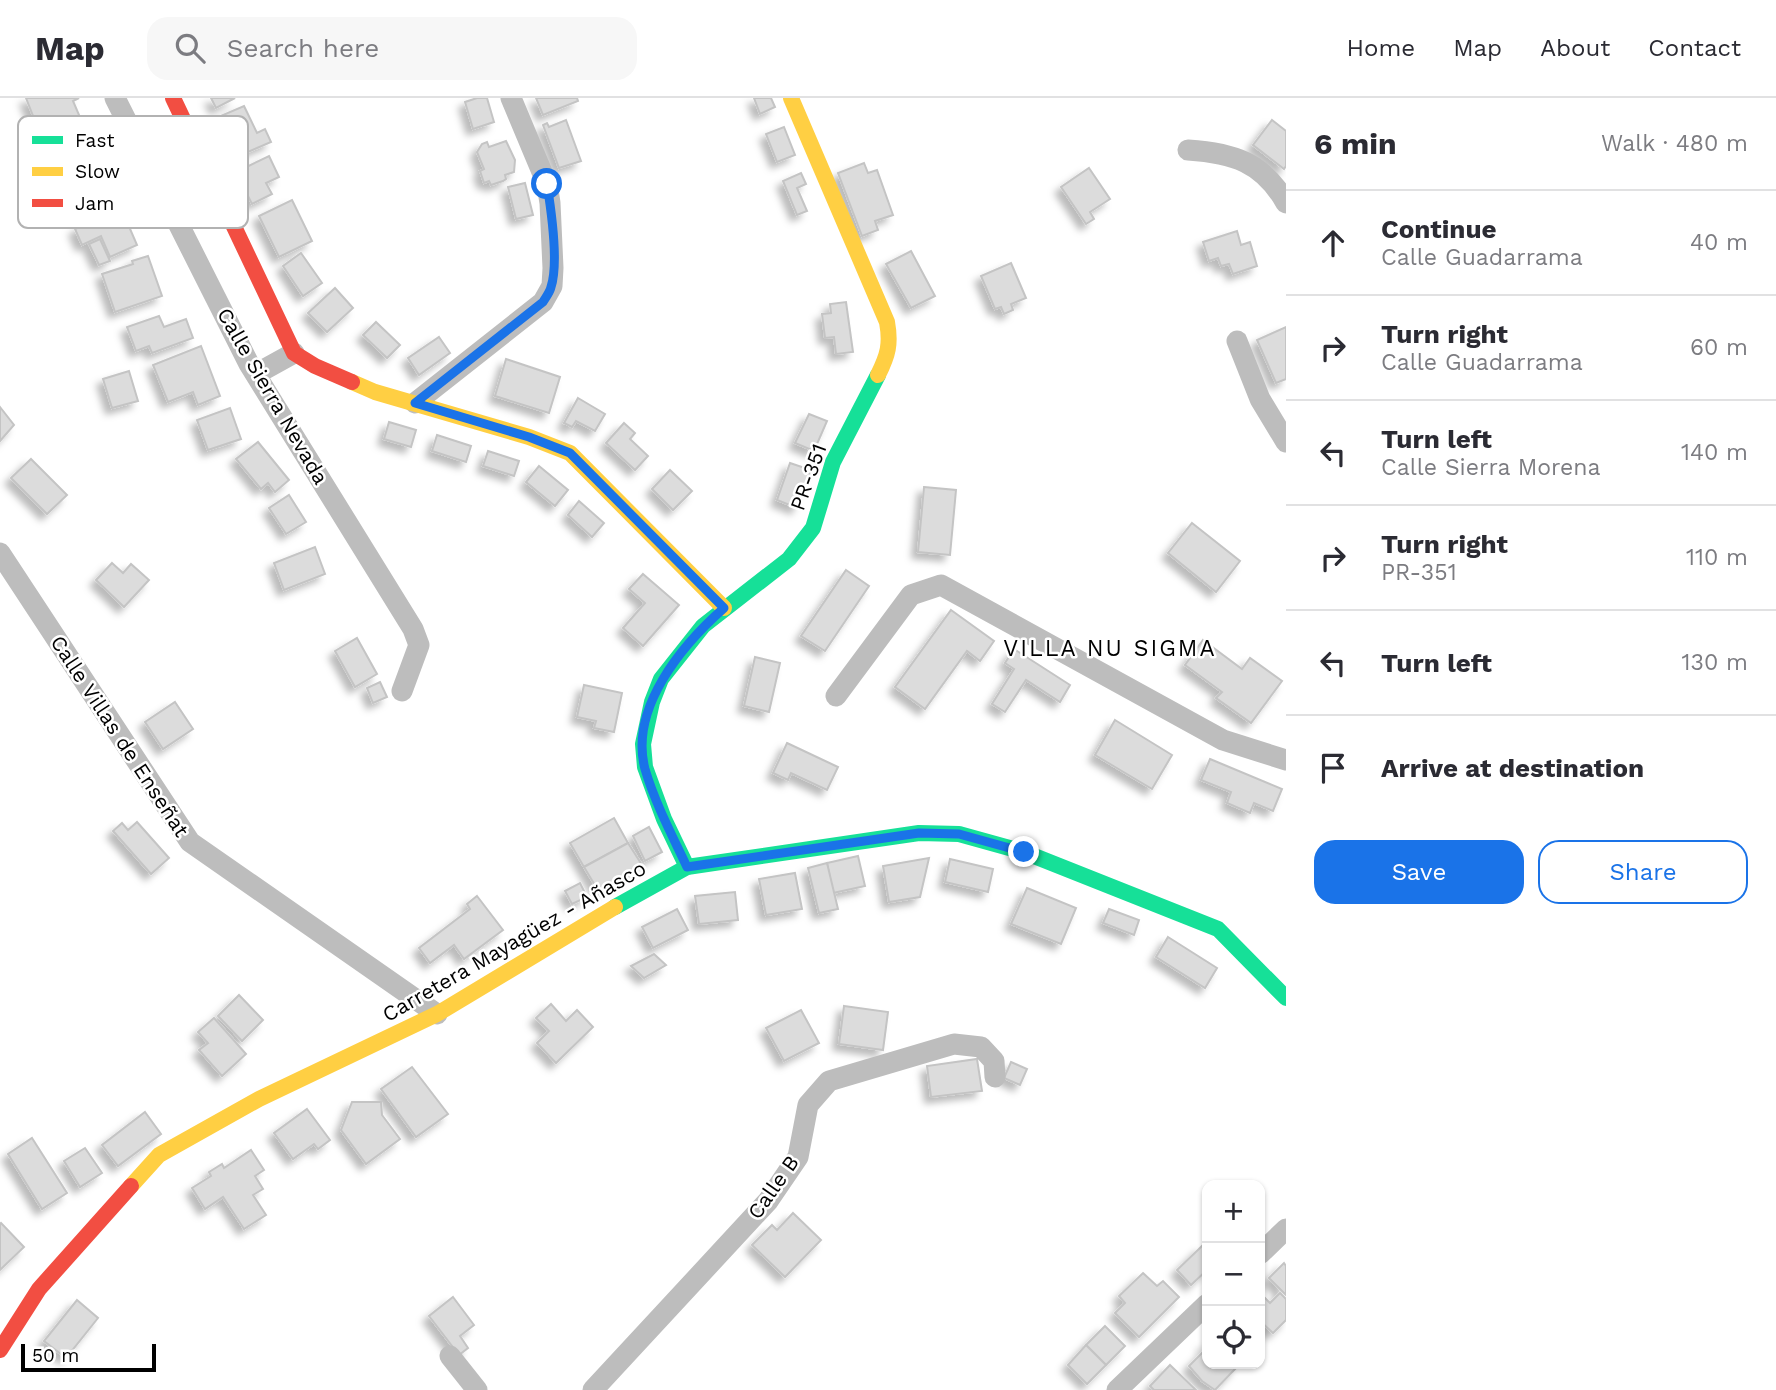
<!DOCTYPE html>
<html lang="en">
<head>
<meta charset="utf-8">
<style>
	body { margin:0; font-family:"Work Sans",sans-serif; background:#f7f7f7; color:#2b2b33 }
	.controls { position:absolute; right:21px; bottom:21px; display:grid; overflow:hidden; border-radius:14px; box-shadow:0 2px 5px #0004 }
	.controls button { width:63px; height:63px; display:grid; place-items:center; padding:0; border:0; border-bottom:2px solid #e1e1e2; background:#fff; color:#2b2b33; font:35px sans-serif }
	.scale { position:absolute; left:21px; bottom:18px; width:135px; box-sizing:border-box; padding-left:7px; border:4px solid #000; border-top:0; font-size:19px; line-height:24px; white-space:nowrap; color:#000; -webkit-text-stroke:5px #fff; paint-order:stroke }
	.stop { position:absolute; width:21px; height:21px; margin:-16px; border:5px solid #1a73e8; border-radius:50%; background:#fff }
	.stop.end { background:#1a73e8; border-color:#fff; box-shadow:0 2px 7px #0008 }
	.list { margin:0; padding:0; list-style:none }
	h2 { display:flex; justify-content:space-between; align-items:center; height:91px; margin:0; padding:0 28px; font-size:30px }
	h2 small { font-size:23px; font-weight:400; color:#7c7c81 }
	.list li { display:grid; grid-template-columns:46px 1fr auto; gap:21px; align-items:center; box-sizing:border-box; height:105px; padding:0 28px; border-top:2px solid #e1e1e2 }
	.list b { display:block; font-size:26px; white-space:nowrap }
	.list p { margin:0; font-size:23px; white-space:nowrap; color:#7c7c81 }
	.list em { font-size:23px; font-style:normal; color:#7c7c81 }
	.actions { display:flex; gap:14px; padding:21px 28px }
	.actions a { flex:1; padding:16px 0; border:2px solid #1a73e8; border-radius:21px; text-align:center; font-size:24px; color:#1a73e8 }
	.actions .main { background:#1a73e8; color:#fff }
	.icon { flex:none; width:38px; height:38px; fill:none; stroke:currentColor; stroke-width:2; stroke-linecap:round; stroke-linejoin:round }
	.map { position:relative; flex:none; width:1286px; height:1292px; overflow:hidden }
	header { display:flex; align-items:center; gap:42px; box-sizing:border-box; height:98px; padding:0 35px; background:#fff; border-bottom:2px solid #e1e1e2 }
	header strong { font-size:33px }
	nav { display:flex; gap:38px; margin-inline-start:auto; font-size:24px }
	.search { width:490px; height:63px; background:#f7f7f7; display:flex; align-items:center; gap:18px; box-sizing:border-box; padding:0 24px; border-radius:21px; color:#7c7c81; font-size:26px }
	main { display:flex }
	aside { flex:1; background:#fff }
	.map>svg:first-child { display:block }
	.building { fill:#dcdcdc; stroke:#c4c4c4; stroke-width:2; filter:url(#shadow) }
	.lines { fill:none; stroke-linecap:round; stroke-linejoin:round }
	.street { stroke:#bdbdbd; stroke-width:21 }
	.fast { stroke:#16e098; stroke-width:16 }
	.slow { stroke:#ffcf43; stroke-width:16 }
	.jam { stroke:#f24e42; stroke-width:16 }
	.route { stroke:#1a73e8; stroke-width:9 }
	.labels { text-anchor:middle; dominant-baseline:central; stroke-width:5; stroke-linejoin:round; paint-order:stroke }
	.street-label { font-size:21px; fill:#000; stroke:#fff }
	.neighbourhood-label { font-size:23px; letter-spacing:2px; fill:#000; stroke:#fff }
	.key { fill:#fff; stroke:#b2b2b2; stroke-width:2 }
	.key-label { font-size:19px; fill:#000 }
</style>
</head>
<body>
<header>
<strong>Map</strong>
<div class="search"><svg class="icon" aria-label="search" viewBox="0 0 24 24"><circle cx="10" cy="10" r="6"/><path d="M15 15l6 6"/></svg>Search here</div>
<nav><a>Home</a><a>Map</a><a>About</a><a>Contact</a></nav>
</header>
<main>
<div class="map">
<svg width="1286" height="1292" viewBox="0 0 1286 1292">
	<defs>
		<filter id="shadow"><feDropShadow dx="-6" dy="6" stdDeviation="3.5" flood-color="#0004"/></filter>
	</defs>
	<rect width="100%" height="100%" fill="#fff"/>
	<!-- building -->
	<g class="building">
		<polygon points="26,0 79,0 73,3 82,24 54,36 51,28 39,33"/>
		<polygon points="211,0 235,0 216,10"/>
		<polygon points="477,0 487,0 494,24 473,31 465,4"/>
		<polygon points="536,0 577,0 578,3 543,17"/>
		<polygon points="754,0 771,0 775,9 760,16"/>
		<polygon points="244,8 257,35 265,31 271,44 234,60 216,20"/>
		<polygon points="566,22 581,63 559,70 543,27 547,25 549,29"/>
		<polygon points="1272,22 1286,33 1286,68 1284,71 1253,47"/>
		<polygon points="784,29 795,57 777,64 766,36"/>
		<polygon points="506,43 515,62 514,74 505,77 506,81 503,83 491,87 489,83 484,85 480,73 484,71 477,54 482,46 487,44 489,49"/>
		<polygon points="269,58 279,79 266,85 272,96 252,106 236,74"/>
		<polygon points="864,65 868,75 877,72 893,117 875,123 878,132 862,138 838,75"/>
		<polygon points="1089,70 1110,101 1090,114 1094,121 1086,126 1061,89"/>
		<polygon points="801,75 806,86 797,90 807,113 797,117 783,83"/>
		<polygon points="525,85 533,117 516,121 508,89"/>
		<polygon points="292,102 312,143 279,159 259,118"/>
		<polygon points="121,110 137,147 110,159 101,138 82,147 75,131"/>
		<polygon points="1237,133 1241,147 1250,144 1257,168 1233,176 1229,166 1221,168 1218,160 1209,163 1203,144"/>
		<polygon points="100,141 110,163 99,167 89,146"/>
		<polygon points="911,153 935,198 911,210 886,166"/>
		<polygon points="301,155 322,185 303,198 283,168"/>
		<polygon points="148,158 162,198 115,214 102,176 133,166 132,163"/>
		<polygon points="1011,165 1026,200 1011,206 1013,212 1004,216 1001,209 995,211 981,178"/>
		<polygon points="335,190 353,210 327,234 308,215"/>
		<polygon points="846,204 853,254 836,256 834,239 825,240 822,216 831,215 830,206"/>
		<polygon points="159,218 164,229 186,221 193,240 152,255 149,248 136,253 127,229"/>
		<polygon points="376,224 400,247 387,260 363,237"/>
		<polygon points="1286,229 1286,281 1276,285 1257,242"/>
		<polygon points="439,239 450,255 419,277 408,260"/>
		<polygon points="201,248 220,298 198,307 193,294 168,304 153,267"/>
		<polygon points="506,261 560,279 549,315 495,298"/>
		<polygon points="129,273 138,303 112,310 103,281"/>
		<polygon points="578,300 605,316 595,333 576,323 572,329 564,325"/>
		<polygon points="0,309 14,327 0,343"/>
		<polygon points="230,310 241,341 208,352 197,322"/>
		<polygon points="809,316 827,323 814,353 795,345"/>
		<polygon points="389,324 416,332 411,349 384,341"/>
		<polygon points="624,325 635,335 630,341 648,358 635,372 606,345"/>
		<polygon points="437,337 471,348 466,364 432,353"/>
		<polygon points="258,344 289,382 275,394 268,385 261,391 236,361"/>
		<polygon points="488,353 519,363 514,378 483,368"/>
		<polygon points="31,361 67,397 47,416 11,380"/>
		<polygon points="790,365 811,372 797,410 777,402"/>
		<polygon points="539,368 568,392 555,408 526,384"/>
		<polygon points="670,372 692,393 673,412 652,391"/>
		<polygon points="924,389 956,392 950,457 918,454"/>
		<polygon points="289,397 306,424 286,436 269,410"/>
		<polygon points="579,403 604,425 592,439 568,417"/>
		<polygon points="1192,425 1240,463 1216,494 1168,455"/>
		<polygon points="315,449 325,476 284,492 274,465"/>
		<polygon points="112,465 123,475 131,466 149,482 124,509 96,482"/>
		<polygon points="846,472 869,488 825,553 801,538"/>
		<polygon points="643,476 679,507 643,548 623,530 645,505 629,491"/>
		<polygon points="951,512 994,543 980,563 967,553 925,611 895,589"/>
		<polygon points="357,540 377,576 355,589 335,553"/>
		<polygon points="1203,542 1242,571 1250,560 1282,583 1251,625 1216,600 1222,594 1185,567"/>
		<polygon points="1014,551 1070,587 1060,604 1026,582 1005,614 992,606 1014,571 1005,565"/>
		<polygon points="755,559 780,565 769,614 744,608"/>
		<polygon points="380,584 387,599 373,605 367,590"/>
		<polygon points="584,587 622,595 614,634 594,630 596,623 577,619"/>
		<polygon points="175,604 193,631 163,651 145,624"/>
		<polygon points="1115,622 1172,657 1152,691 1095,657"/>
		<polygon points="787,645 838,669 827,692 791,675 788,682 773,675"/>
		<polygon points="1210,661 1282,691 1273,713 1254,705 1250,715 1227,705 1231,694 1201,682"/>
		<polygon points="614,720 628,745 584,769 570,745"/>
		<polygon points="137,724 169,760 151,776 113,733 122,725 128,732"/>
		<polygon points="649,729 662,754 645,763 633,738"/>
		<polygon points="628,745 642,767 599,794 584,769"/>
		<polygon points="858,758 865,788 833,795 827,765"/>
		<polygon points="929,760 920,799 889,804 883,768"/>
		<polygon points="950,761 993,771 988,794 945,784"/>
		<polygon points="827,765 838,811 819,815 808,770"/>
		<polygon points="795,775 802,811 766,817 759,781"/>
		<polygon points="580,785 587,799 572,806 565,793"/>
		<polygon points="1027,790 1076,810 1061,846 1011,826"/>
		<polygon points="735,794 738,822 699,826 695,798"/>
		<polygon points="477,798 503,832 464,861 454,847 430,865 419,850 470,811 467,806"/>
		<polygon points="677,811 688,832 653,850 642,829"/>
		<polygon points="1109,811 1139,822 1134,837 1103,825"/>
		<polygon points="1168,839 1217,870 1205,890 1156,859"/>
		<polygon points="654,856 666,867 644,880 631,868"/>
		<polygon points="239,897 263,922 242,943 218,918"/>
		<polygon points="551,906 566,923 577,912 593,929 556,965 537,945 549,933 536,920"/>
		<polygon points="844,908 888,914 883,952 839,946"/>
		<polygon points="801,912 819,945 784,963 766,930"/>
		<polygon points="214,920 246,956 222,978 199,952 208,945 198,934"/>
		<polygon points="977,961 982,993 931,999 927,968"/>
		<polygon points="1011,964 1027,971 1020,987 1004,980"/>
		<polygon points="412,969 448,1016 416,1039 381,991"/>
		<polygon points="352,1004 381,1004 382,1017 400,1041 366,1066 341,1032"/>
		<polygon points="307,1011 330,1042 318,1051 314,1046 293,1061 274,1035"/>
		<polygon points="145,1014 161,1036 118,1068 102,1047"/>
		<polygon points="32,1040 67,1095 42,1111 8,1056"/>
		<polygon points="85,1050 102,1075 80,1089 64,1063"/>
		<polygon points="251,1052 264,1072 255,1078 263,1091 253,1097 266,1117 244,1131 223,1099 205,1111 192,1090 211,1078 209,1074 222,1066 224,1070"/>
		<polygon points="793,1115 821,1142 785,1179 752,1147 772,1127 777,1132"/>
		<polygon points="1,1125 24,1149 0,1172 0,1126"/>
		<polygon points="1202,1148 1207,1153 1207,1172 1191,1187 1177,1172"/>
		<polygon points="1284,1165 1286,1168 1286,1197 1269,1180"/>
		<polygon points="1143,1175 1157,1188 1163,1183 1179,1199 1139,1239 1115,1215 1125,1205 1119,1198"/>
		<polygon points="1260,1195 1270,1205 1280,1195 1286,1201 1286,1222 1273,1235 1260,1223"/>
		<polygon points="453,1199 474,1227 460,1238 468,1250 459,1257 429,1218"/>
		<polygon points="77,1202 98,1220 66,1260 44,1243"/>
		<polygon points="1105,1228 1125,1248 1106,1267 1086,1247"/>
		<polygon points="1207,1244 1207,1266 1237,1266 1237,1269 1215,1292 1202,1283 1189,1268 1206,1251 1203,1248"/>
		<polygon points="1086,1247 1106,1267 1087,1286 1068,1267"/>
		<polygon points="1170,1267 1196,1292 1154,1292 1150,1288"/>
	</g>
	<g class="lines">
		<!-- street -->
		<g class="street">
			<polyline points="115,0 249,266 413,531 419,547 402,593"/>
			<path d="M 1188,52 C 1233,55 1263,64 1286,105"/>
			<polyline points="1237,243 1260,301 1286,344"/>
			<polyline points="256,276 294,255"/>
			<polyline points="415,305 543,204 552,188 553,170 550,105 547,86 511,0"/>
			<polyline points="0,455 190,744 437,916"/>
			<polyline points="836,598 911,497 941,487 1223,642 1286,662"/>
			<polyline points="1260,1156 1286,1131"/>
			<polyline points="450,1258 477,1292"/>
			<polyline points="593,1292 768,1103 798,1059 808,1007 829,983 954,946 981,949 994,963 995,979"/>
			<polyline points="1117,1292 1207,1206"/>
		</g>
		<!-- fast -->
		<g class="fast">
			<polyline points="687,769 664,721 645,669 643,646 652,604 661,581 703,528 789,461 813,430 833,364 878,277"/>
			<polyline points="615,809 687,769 919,735 959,736 1024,754 1218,831 1286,900"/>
		</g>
		<!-- slow -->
		<g class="slow">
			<path d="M 791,0 L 887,224 C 891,246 888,257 878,277"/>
			<polyline points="352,284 375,294 529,339 570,355 724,510"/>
			<polyline points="131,1088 159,1057 259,1001 437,916 615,809"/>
		</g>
		<!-- jam -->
		<g class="jam">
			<polyline points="173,0 294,255 315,268 352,284"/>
			<polyline points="0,1252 39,1191 131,1088"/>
		</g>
	</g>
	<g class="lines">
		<!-- route -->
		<path class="route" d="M 547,86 C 551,111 559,165 551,189 C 550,194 546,199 543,204 L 415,305 L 529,339 L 570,355 L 724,510 C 682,547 629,610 645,671 C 655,705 672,737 687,769 L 919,735 L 959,736 L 1024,754"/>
	</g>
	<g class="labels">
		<!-- street labels -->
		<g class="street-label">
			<text transform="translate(273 298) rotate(60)">Calle Sierra Nevada</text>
			<text transform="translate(808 379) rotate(-70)">PR-351</text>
			<text transform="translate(120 638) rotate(57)">Calle Villas de Enseñat</text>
			<text transform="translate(514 843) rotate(-30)">Carretera Mayagüez - Añasco</text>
			<text transform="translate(773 1089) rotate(-55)">Calle B</text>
		</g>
		<!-- neighbourhood labels -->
		<g class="neighbourhood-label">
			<text x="1110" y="550">VILLA NU SIGMA</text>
		</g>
	</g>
	<!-- legend -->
	<rect x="18" y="18" width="230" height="112" rx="10" class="key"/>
	<rect x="32" y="38" width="31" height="8" fill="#16e098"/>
	<rect x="32" y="69" width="31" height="9" fill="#ffcf43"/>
	<rect x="32" y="101" width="31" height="8" fill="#f24e42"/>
	<g class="key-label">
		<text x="75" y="49">Fast</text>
		<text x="75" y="80">Slow</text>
		<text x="75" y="112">Jam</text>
	</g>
</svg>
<div class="controls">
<button>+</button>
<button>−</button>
<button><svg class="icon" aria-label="locate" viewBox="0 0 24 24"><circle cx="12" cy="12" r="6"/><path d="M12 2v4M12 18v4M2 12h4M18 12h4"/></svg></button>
</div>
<div class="scale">50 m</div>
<div class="stop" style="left:547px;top:86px"></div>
<div class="stop end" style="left:1024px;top:754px"></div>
</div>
<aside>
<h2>6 min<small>Walk · 480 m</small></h2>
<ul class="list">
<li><svg class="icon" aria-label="ahead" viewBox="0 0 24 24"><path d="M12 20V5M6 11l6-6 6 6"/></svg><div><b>Continue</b><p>Calle Guadarrama</p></div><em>40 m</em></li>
<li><svg class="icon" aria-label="right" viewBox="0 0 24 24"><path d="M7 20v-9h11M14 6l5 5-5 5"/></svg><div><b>Turn right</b><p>Calle Guadarrama</p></div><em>60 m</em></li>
<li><svg class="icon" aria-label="left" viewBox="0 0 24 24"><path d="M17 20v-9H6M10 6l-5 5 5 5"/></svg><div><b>Turn left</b><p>Calle Sierra Morena</p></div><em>140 m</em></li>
<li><svg class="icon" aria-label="right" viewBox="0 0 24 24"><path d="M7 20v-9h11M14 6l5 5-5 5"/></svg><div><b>Turn right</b><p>PR-351</p></div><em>110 m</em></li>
<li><svg class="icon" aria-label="left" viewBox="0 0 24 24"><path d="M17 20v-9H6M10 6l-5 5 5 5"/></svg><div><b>Turn left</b></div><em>130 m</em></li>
<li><svg class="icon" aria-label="arrive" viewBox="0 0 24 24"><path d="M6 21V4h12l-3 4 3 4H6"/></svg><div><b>Arrive at destination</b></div></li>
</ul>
<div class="actions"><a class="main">Save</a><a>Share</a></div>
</aside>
</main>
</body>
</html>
